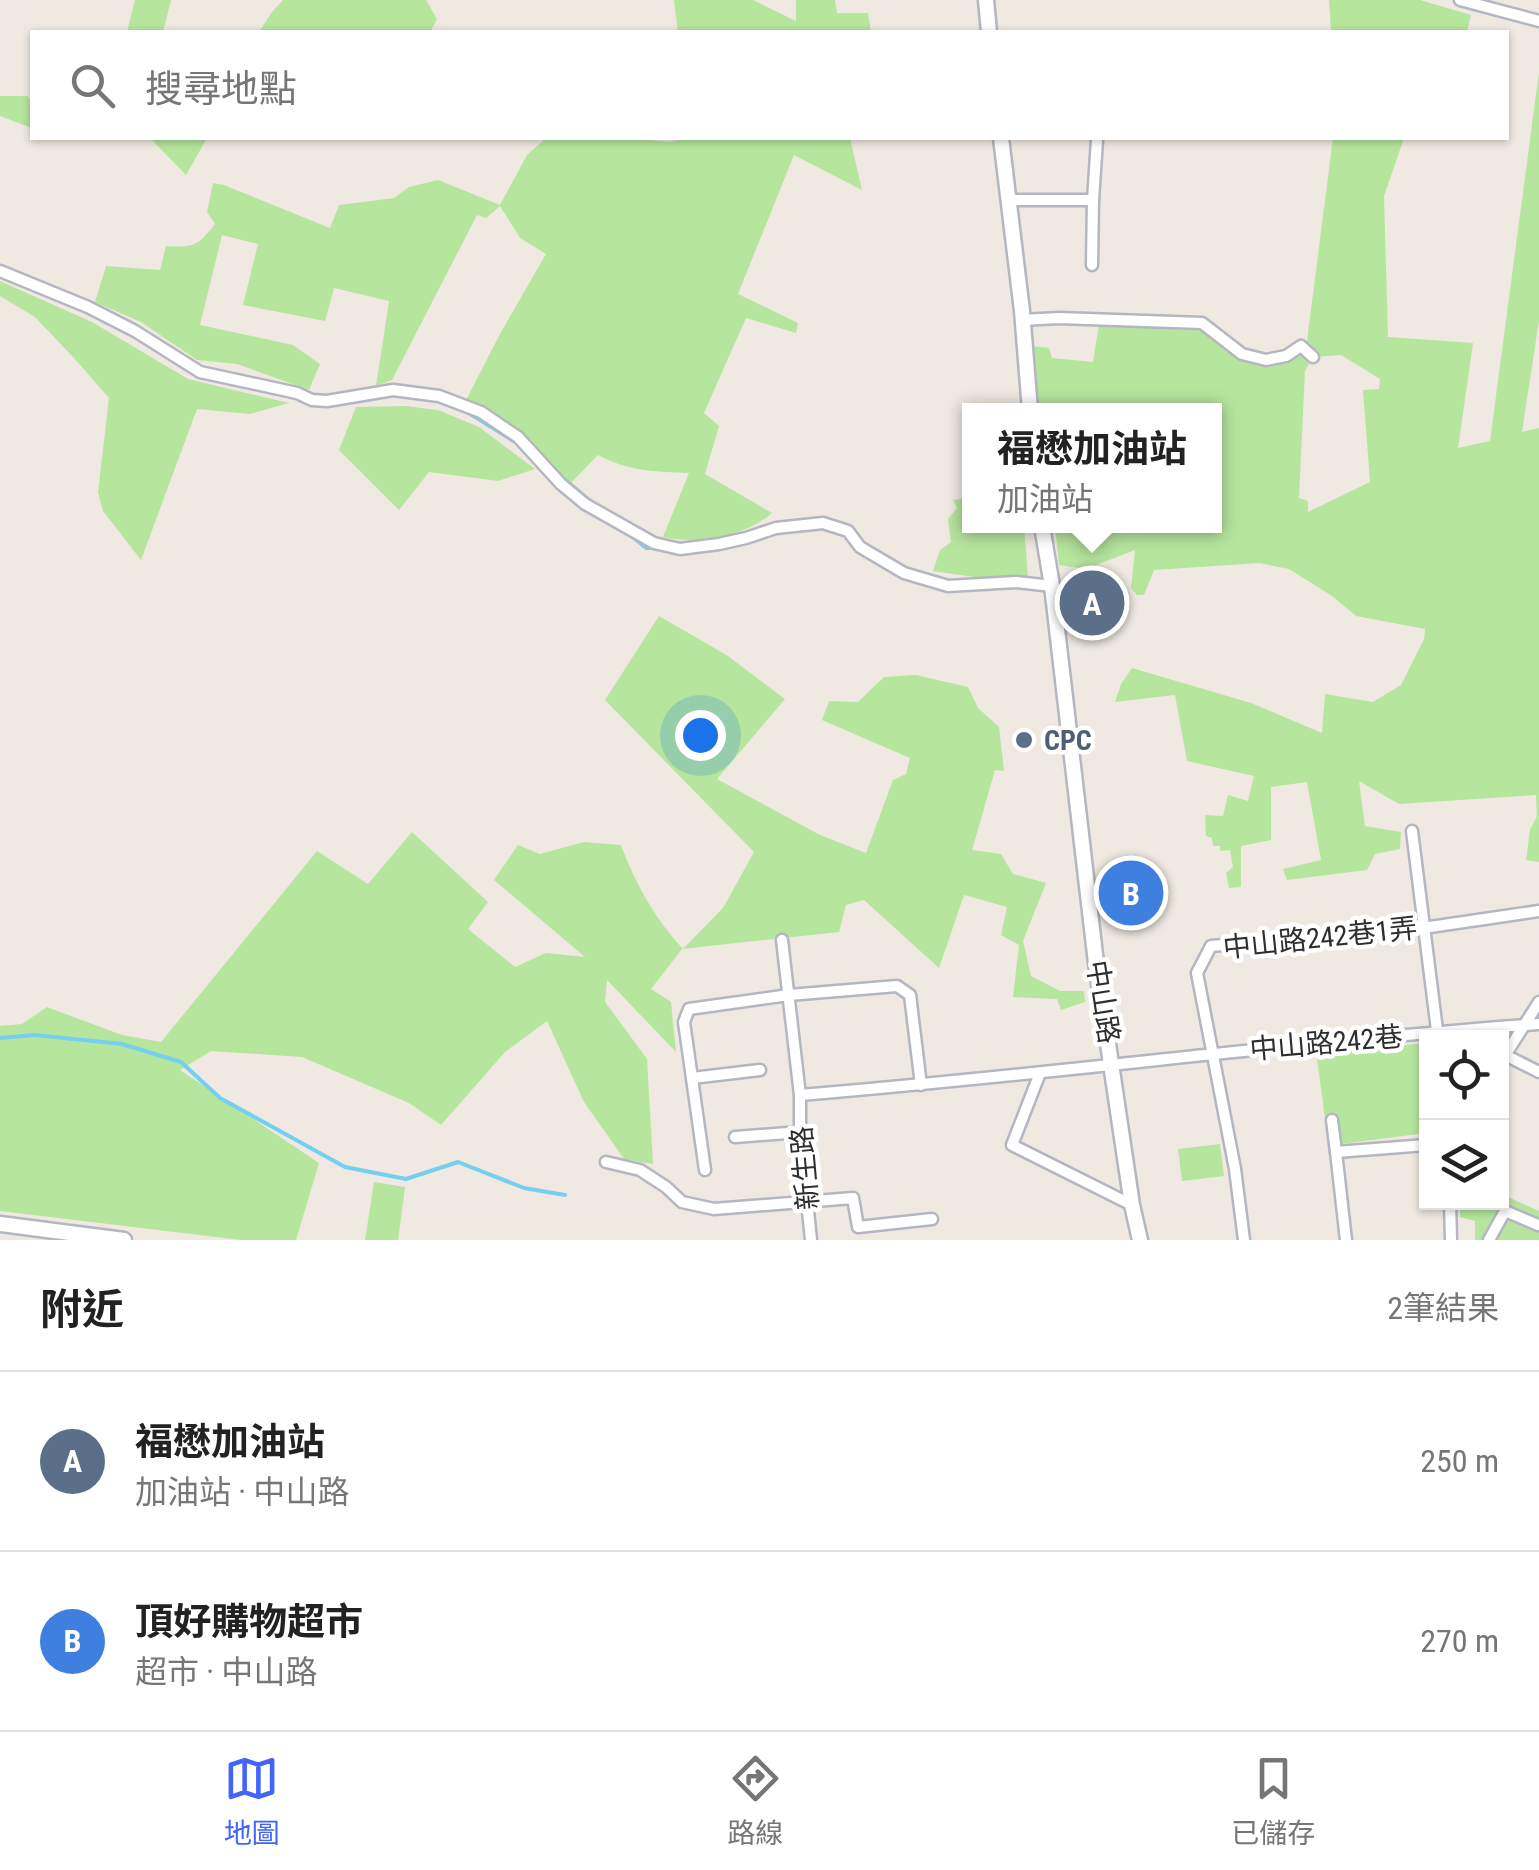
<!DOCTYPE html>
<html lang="zh-TW">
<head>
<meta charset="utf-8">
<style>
	body { margin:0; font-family:"Roboto Condensed","Noto Sans TC",sans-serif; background:#f6f6f6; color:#222 }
	.controls { position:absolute; right:30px; bottom:30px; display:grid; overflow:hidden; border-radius:0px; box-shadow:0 2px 8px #0004 }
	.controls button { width:90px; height:90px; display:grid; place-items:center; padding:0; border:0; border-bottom:2px solid #e0e0e0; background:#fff; color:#222; font:50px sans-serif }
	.you { position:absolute; left:700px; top:735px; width:35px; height:35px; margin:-25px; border:8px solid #fff; border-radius:50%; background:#1a73e8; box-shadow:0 0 0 15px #1a73e833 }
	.badge { display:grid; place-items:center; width:65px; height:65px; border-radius:50%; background:#4264fb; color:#fff; font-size:32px; font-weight:700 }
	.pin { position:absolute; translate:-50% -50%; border:5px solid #fff; box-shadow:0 2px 10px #0006 }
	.popup { position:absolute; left:962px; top:403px; width:260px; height:130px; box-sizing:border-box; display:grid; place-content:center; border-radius:0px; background:#fff; filter:drop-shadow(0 2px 8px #0005); font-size:32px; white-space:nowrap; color:#767676 }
	.popup b { font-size:38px; color:#222 }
	.popup::after { content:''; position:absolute; left:50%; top:100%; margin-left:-20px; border:20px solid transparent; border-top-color:#fff }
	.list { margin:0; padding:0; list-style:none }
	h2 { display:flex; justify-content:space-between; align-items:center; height:130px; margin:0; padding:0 40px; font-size:42px }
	h2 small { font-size:32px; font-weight:400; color:#767676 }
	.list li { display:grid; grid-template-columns:65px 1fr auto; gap:30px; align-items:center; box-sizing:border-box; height:180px; padding:0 40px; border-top:2px solid #e0e0e0 }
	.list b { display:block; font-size:38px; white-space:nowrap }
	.list p { margin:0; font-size:32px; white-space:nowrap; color:#767676 }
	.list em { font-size:32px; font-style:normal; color:#767676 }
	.icon { flex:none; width:55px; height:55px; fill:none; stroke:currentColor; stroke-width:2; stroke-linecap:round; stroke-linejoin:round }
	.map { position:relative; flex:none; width:1539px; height:1240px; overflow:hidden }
	.search { position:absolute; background:#fff; box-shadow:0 2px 8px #0004; left:30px; right:30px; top:30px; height:110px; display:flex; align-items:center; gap:25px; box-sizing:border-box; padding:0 35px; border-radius:0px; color:#767676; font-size:38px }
	.sheet { height:490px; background:#fff }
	nav { display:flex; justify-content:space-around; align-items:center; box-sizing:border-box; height:140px; border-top:2px solid #e0e0e0; background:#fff; font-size:28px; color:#767676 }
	nav a { display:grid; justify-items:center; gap:5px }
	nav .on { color:#4264fb }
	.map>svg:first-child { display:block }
	.green { fill:#b6e59e; fill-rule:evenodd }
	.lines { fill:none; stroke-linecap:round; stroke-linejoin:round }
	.stream { stroke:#75cff0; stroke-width:4 }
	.minor-casing { stroke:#b4b7c1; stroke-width:15 }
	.secondary-casing { stroke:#b4b7c1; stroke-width:19 }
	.minor { stroke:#fff; stroke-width:10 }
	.secondary { stroke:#fff; stroke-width:14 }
	.service-dot { fill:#5c6f8a; stroke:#fff; stroke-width:4 }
	.labels { text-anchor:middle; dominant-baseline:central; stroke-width:9; stroke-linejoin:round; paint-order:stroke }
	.service-label { font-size:28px; font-weight:bold; fill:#4e5e75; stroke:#fff; text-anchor:start }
	.street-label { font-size:28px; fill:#2e2e2e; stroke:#fff }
</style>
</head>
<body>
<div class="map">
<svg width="1539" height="1240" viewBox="0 0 1539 1240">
	<rect width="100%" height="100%" fill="#efe9e1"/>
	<!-- green -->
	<g class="green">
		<polygon points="135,0 171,0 163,32 127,32"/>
		<polygon points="283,0 426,0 437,19 430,32 259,32 272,12"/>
		<polygon points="674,0 753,0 796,21 796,0 835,0 837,13 868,13 871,32 678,32"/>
		<polygon points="1329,0 1420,0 1471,15 1467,32 1331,32"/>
		<path d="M 1539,72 L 1539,320 L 1522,432 L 1539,428 L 1539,862 L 1526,860 L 1530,830 L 1537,816 L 1536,795 L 1399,804 L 1359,781 L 1365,826 L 1401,832 L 1400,849 L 1375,854 L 1367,870 L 1287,880 L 1283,869 L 1321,860 L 1307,782 L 1271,787 L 1271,840 L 1241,846 L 1241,887 L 1229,888 L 1226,873 L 1233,867 L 1230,850 L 1220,851 L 1220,846 L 1213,846 L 1212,838 L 1206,836 L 1205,815 L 1223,816 L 1228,795 L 1248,801 L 1254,776 L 1187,761 L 1175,695 L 1115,702 L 1121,684 L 1132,668 L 1251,703 L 1322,733 L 1325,694 L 1373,702 L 1401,685 L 1424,639 L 1425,629 L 1356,616 L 1332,596 L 1289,569 L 1259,563 L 1154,570 L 1144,595 L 1137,595 L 1131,588 L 1135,550 L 1086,569 L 1059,565 L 1055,526 L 1214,526 L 1214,410 L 1037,410 L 1030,346 L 1049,348 L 1052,358 L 1093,362 L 1099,324 L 1200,329 L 1240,358 L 1267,367 L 1291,362 L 1307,341 L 1333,138 L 1404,138 L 1384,196 L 1388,337 L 1473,343 L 1458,448 L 1490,441 ZM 1341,355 L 1380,379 L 1379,389 L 1363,390 L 1370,482 L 1308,512 L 1308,501 L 1299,498 L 1305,371 L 1313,357 Z"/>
		<polygon points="0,96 28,96 32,103 32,128 0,116"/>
		<polygon points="150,138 207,138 186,175"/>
		<path d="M 546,138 L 621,138 L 670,142 L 686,138 L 850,138 L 862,190 L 794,155 L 738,294 L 798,323 L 796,333 L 746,318 L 704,413 L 719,426 L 705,474 L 772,513 C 744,537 699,545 663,537 L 689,473 C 657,472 627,471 598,455 L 569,485 L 481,405 L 465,402 L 500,334 L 546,254 L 520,238 L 500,206 L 486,218 L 477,215 L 392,380 L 376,386 L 389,301 L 334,288 L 325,321 L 243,305 L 258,244 L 222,235 L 200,325 L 293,345 L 320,364 L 309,390 L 237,364 L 197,360 L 141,322 L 95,302 L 106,266 L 160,270 L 166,246 C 193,248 198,246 215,224 L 207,212 L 213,183 L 224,185 L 330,228 L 339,205 L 394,198 L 409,187 L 438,180 L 500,205 L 527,155 Z"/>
		<polygon points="0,281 92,322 188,379 289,403 250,414 197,409 141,560 103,511 98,492 109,398 74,358 35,317 0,296"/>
		<polygon points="405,406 438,410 479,427 535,469 498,481 429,472 399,510 339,450 356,407"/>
		<polygon points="969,498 970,526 1024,526 1028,577 974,577 933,571 940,550 951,542 948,519 957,508 953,500"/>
		<path d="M 659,616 L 728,656 L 785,699 L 717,779 L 820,835 L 866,853 L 893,780 L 906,774 L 910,758 L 822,720 L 829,701 L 858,702 L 884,677 L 916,675 L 968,687 L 978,708 L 999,727 L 1004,771 L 995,770 L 972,850 L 1001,854 L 1013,874 L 1046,883 L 1023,941 L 1031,976 L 1060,991 L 1084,991 L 1085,1002 L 1061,1010 L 1057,999 L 1013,997 L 1019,945 L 1001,935 L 1007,907 L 964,895 L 939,968 L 864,900 L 846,905 L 839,932 L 682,949 L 651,989 L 671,1002 L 676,1052 L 607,980 L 605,1002 L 647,1059 L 653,1164 L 624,1159 L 584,1102 L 547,1021 L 505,1052 L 441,1125 L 409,1103 L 302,1057 L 211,1051 L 180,1070 L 319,1163 L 296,1240 L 241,1240 L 0,1211 L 0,1026 L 22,1024 L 47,1007 L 122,1035 L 161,1042 L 317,851 L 368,884 L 412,832 L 488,902 L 468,929 L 515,967 L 546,953 L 585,957 L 494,880 L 518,845 L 540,854 L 584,842 L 621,845 C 635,883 655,919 683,949 L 723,908 L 754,852 L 605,700 Z"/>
		<polygon points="1419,1044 1426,1052 1426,1133 1341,1144 1337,1117 1325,1118 1316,1051"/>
		<polygon points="1220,1144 1224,1176 1182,1181 1178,1149"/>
		<polygon points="374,1182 405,1187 398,1240 365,1240"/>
		<polygon points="1502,1187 1508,1197 1539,1211 1539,1240 1475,1240 1475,1221 1460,1217 1460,1203 1502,1202"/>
	</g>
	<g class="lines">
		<!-- stream -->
		<g class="stream">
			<polyline points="377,397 398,395"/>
			<polyline points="464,410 520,445"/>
			<polyline points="559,475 594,504"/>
			<polyline points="632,536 646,548 658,548"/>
			<polyline points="0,1038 35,1035 122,1044 181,1062 220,1098 345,1167 406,1179 458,1162 524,1188 565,1195"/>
		</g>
		<defs>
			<g id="minor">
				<polyline points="1460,0 1539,21"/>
				<polyline points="1008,200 1093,200 1097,140"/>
				<polyline points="1092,265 1093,200"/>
				<polyline points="0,271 88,307 135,331 200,372 297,393 312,400 327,401 393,390 439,396 481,412 518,437 561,484 585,504 654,543 680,549 719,544 746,538 776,528 823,523 848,531 860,547 904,573 948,586 1016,582 1052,586"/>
				<polyline points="1022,320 1059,318 1202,323 1242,354 1266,360 1286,356 1301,346 1313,357"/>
				<polyline points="1412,831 1438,1038"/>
				<polyline points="782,940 800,1095 800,1132 811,1240"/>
				<polyline points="1505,1055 1539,1072"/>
				<polyline points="1502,1060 1539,1002"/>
				<polyline points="1040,1073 1012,1145 1132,1205"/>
				<polyline points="692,1078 760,1070"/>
				<path d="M 800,1095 C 1047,1075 1292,1042 1539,1024"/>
				<polyline points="1332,1120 1336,1152"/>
				<polyline points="735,1137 800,1132"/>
				<polyline points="606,1162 640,1170 666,1187 682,1202 714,1209 853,1198 858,1227 932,1219"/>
				<polyline points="705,1170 684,1022 689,1009 789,995 897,986 910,995 921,1085"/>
				<polyline points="1450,1202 1451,1240"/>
				<polyline points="1244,1240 1235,1169 1197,973 1211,946 1423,928 1539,911"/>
				<polyline points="1346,1240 1336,1152 1426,1145"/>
				<polyline points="1489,1240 1505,1211 1538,1225"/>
			</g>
			<g id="secondary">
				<polyline points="986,0 989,32"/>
				<polyline points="1001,138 1022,311 1030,410"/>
				<polyline points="1042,526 1052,586 1096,963 1132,1205 1140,1240"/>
				<polyline points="0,1224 124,1240"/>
			</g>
		</defs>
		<!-- minor casing -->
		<use href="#minor" class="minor-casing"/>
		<!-- secondary casing -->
		<use href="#secondary" class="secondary-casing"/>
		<!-- minor -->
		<use href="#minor" class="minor"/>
		<!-- secondary -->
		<use href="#secondary" class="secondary"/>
	</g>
	<!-- markers -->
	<circle class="service-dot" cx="1024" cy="740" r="10"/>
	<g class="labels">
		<!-- service labels -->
		<g class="service-label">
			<text x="1044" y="740">CPC</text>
		</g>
		<!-- street labels -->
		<g class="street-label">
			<text transform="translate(1320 938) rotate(-6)">中山路242巷1弄</text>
			<text transform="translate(1103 1002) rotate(81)">中山路</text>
			<text transform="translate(1326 1043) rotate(-5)">中山路242巷</text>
			<text transform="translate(805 1168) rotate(-95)">新生路</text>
		</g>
	</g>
</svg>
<div class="controls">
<button><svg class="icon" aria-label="locate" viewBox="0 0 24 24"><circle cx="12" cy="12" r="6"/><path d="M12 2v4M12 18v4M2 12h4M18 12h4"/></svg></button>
<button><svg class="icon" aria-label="layers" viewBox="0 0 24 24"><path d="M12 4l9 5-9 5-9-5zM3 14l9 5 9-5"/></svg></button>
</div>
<div class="you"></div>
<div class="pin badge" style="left:1092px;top:603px;background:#5c6f8a">A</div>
<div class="popup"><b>福懋加油站</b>加油站</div>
<div class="pin badge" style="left:1131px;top:893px;background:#3f7fe0">B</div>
<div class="search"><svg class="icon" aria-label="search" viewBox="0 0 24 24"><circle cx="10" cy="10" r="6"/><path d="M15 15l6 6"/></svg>搜尋地點</div>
</div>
<section class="sheet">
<h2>附近<small>2筆結果</small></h2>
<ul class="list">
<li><span class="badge" style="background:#5c6f8a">A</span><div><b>福懋加油站</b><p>加油站 · 中山路</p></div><em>250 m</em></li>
<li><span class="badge" style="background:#3f7fe0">B</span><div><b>頂好購物超市</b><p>超市 · 中山路</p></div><em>270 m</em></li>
</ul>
</section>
<nav>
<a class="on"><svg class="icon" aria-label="map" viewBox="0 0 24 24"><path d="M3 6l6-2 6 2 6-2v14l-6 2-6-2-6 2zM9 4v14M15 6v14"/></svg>地圖</a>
<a><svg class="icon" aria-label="directions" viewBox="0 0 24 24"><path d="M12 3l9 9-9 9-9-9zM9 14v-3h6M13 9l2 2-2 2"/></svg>路線</a>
<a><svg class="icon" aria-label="saved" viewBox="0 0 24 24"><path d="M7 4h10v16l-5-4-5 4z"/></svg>已儲存</a>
</nav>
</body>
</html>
